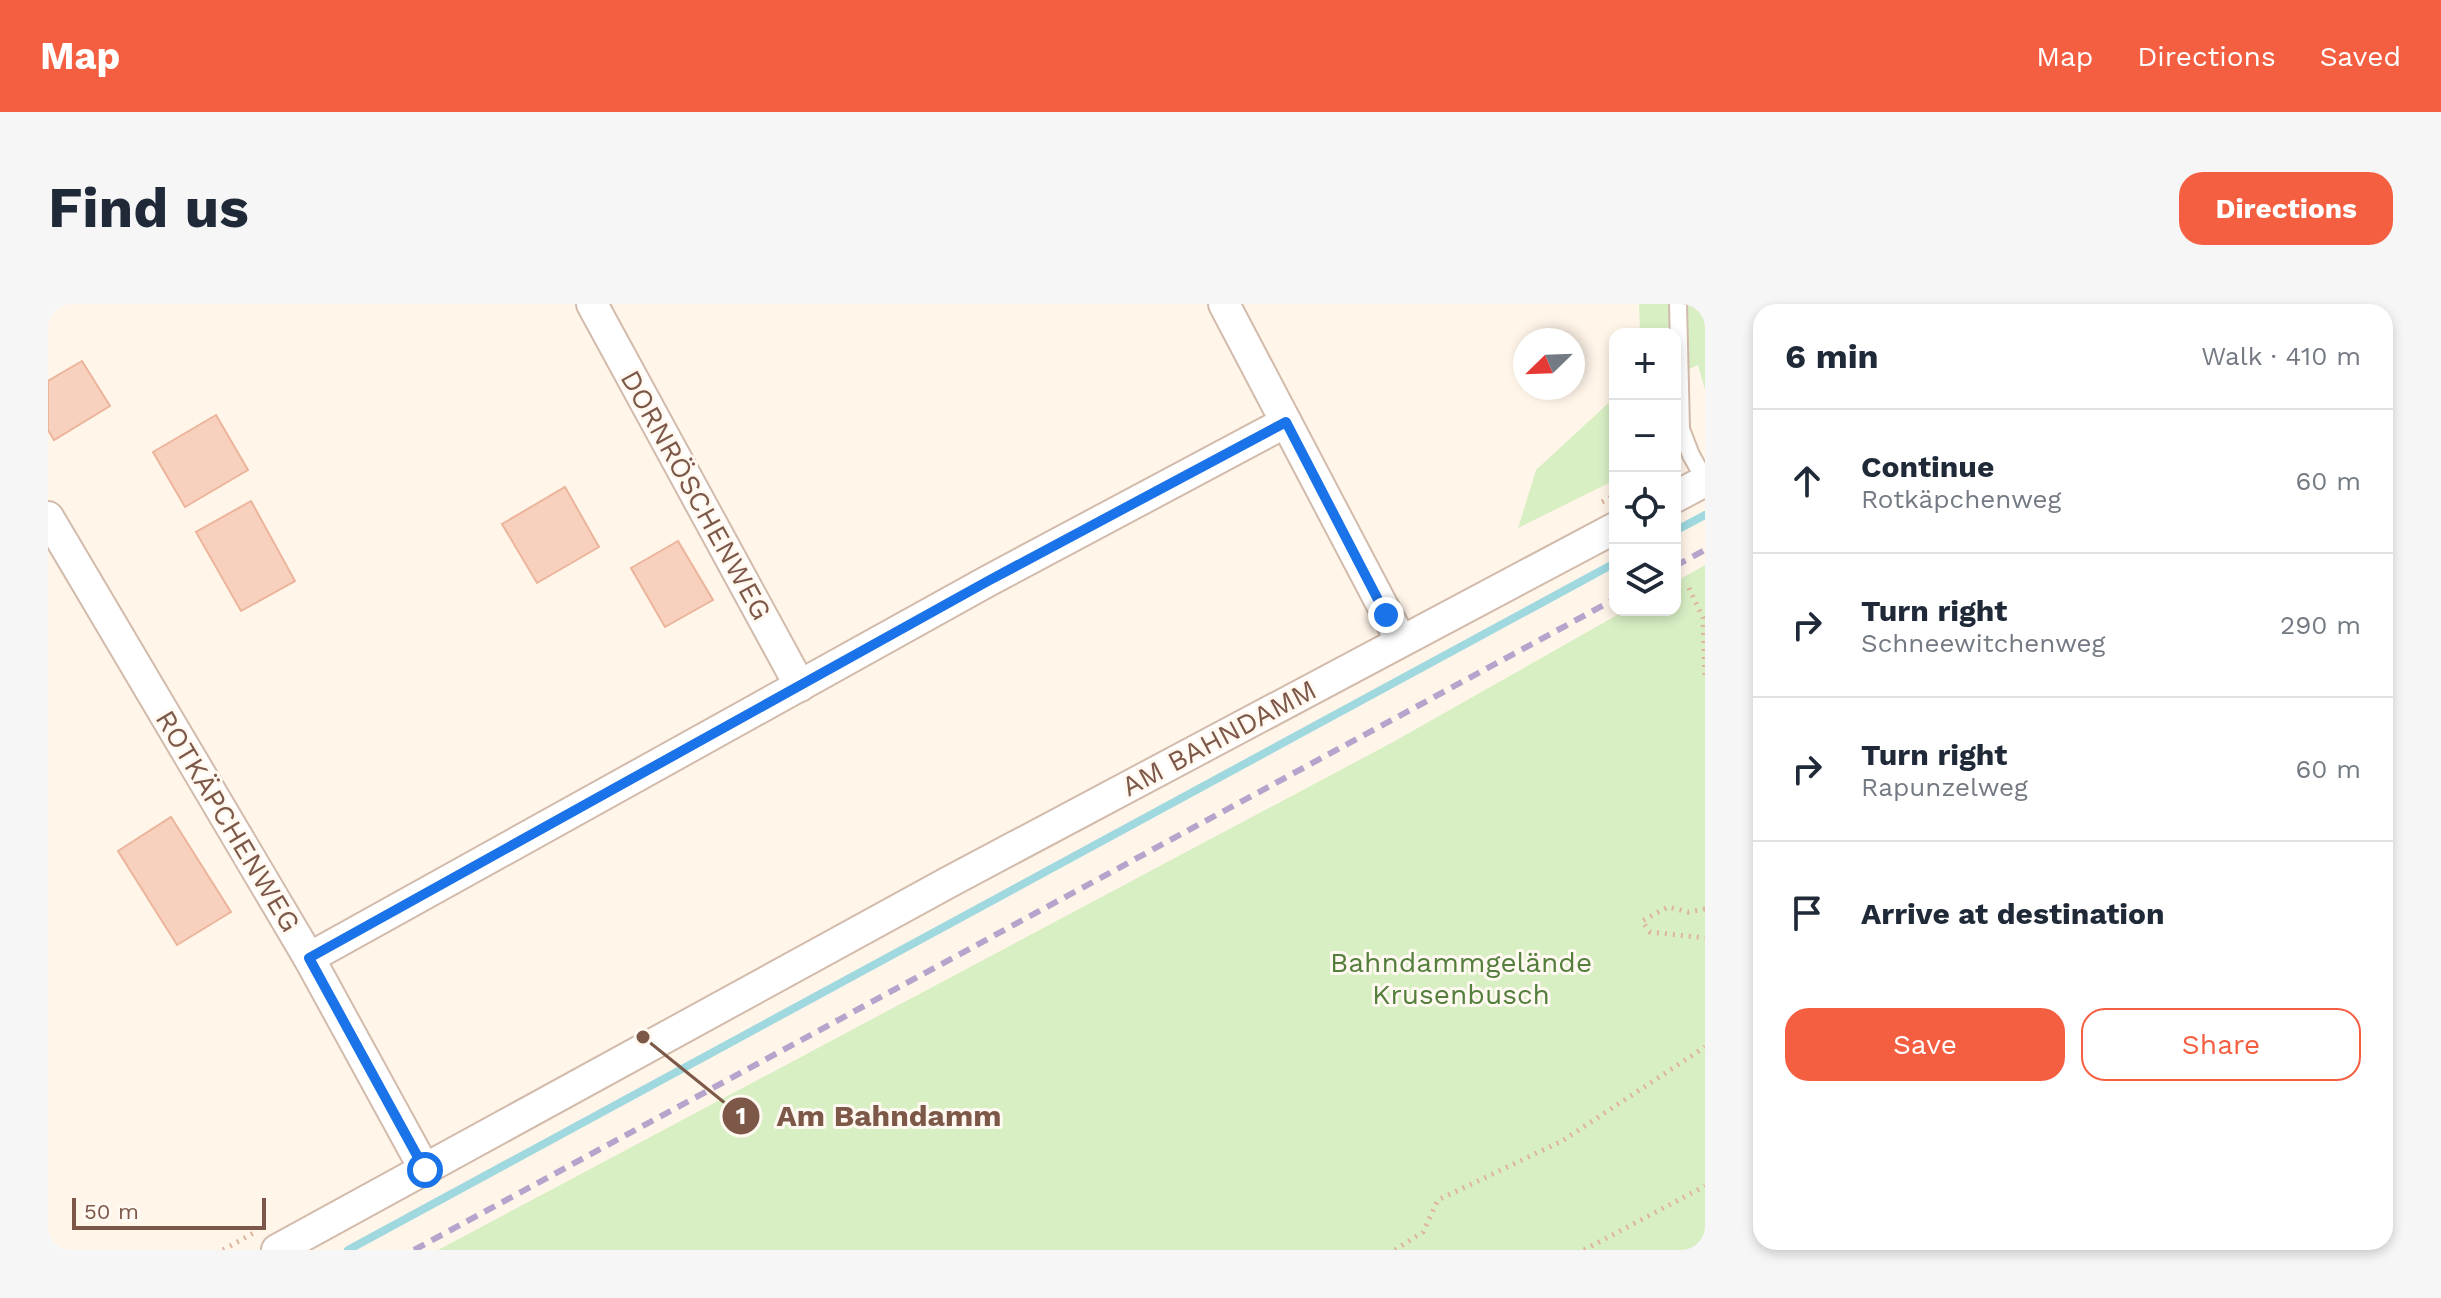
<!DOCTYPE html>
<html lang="en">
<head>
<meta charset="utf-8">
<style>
	body { margin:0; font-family:"Work Sans",sans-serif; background:#f6f6f7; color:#1f2937 }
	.controls { position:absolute; right:24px; top:24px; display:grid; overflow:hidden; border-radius:16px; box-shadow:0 4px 12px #0003 }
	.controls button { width:72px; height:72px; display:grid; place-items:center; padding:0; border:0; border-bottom:2px solid #e0e1e3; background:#fff; color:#1f2937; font:40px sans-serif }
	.compass { position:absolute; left:1465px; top:24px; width:72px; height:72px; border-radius:50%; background:#fff; box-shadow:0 4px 12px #0003; rotate:247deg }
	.scale { position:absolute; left:24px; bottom:20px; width:194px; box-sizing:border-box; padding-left:8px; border:4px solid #7d5848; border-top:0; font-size:22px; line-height:28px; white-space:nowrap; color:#7d5848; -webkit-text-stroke:6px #fff9f1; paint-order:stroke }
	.stop { position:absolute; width:24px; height:24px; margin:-18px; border:6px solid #1a73e8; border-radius:50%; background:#fff }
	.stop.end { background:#1a73e8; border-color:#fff; box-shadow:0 2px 8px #0008 }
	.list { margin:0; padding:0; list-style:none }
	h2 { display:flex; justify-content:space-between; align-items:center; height:104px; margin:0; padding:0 32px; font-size:34px }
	h2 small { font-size:26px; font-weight:400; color:#747a83 }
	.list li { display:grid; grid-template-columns:52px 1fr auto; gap:24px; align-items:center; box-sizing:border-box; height:144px; padding:0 32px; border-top:2px solid #e0e1e3 }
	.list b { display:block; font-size:30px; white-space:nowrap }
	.list p { margin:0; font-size:26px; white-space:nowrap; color:#747a83 }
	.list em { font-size:26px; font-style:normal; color:#747a83 }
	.actions { display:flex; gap:16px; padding:24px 32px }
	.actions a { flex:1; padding:18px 0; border:2px solid #f55f41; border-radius:24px; text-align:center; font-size:28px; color:#f55f41 }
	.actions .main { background:#f55f41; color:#fff }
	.icon { flex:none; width:44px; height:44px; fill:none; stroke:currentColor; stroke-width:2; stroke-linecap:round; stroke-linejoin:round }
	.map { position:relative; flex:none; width:1657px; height:946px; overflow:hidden; border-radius:24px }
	header { display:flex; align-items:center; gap:48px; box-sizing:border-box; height:112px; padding:0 40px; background:#f55f41; color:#fff }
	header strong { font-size:38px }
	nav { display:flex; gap:44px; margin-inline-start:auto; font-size:28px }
	.intro { display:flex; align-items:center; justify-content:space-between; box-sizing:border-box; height:192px; padding:0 48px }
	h1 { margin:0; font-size:56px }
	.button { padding:20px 36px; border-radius:24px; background:#f55f41; color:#fff; font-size:28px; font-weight:700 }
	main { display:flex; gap:48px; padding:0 48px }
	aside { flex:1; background:#fff; border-radius:24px; box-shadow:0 4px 12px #0003 }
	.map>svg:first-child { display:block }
	.green { fill:#d8efc4 }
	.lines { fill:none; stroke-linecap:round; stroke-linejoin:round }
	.stream { stroke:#9fd8df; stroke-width:8 }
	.building { fill:#f7d1bd; stroke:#ecb59b; stroke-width:2 }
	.service-casing { stroke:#d3bbac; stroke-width:20 }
	.minor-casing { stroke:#d3bbac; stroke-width:34 }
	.path { stroke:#deb39f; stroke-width:5; stroke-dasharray:2 6; stroke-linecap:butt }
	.service { stroke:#fff; stroke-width:16 }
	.minor { stroke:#fff; stroke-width:30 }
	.rail { stroke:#b7a4cc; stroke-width:6; stroke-dasharray:12 8; stroke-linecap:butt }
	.route { stroke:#1a73e8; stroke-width:10 }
	.labels { text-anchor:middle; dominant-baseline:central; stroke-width:6; stroke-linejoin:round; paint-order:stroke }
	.street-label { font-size:28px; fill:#7d5848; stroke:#fff9f1 }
	.park-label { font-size:28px; fill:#537e3c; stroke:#fff9f1 }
	.leader { fill:none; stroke:#7d5848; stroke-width:3 }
	.callout-dot { fill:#7d5848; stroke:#fff9f1; stroke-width:3 }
	.mark-label { font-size:24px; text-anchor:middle; font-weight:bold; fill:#fff }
	.callout-label { font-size:30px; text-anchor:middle; font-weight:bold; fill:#7d5848; stroke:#fff9f1; stroke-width:6; stroke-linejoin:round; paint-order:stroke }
</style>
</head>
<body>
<header>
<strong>Map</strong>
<nav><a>Map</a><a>Directions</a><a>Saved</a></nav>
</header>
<div class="intro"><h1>Find us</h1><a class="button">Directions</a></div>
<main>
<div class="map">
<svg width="1657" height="946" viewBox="0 0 1657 946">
	<rect width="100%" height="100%" fill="#fff5e9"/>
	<!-- green -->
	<g class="green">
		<polygon points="1591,0 1657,0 1657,86 1650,61 1627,72 1627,30 1592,30"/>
		<polygon points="1567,93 1567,176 1470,224 1488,166"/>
		<polygon points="1657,261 1657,946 390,946 1345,438 1578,306 1627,306 1627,278"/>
	</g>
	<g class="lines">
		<!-- stream -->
		<g class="stream">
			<polyline points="1627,227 1657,211"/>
			<polyline points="300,946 1567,259"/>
		</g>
	</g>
	<!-- building -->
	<g class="building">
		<polygon points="34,57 62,102 6,136 0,126 0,77"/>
		<polygon points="168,111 200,166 137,203 105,148"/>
		<polygon points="517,183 551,243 489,279 454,220"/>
		<polygon points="203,197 247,277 193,307 148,228"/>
		<polygon points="630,237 665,296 617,323 583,264"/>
		<polygon points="123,513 183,608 129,641 70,547"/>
	</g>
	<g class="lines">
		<defs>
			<polyline id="service" points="1630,0 1633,125 1643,151 1657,176"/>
			<g id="minor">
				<polyline points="544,0 752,382"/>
				<polyline points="1176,0 1353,337"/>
				<polyline points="1627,193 1657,177"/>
				<polyline points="0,213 261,654 377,866"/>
				<polyline points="261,654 940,277 1238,118"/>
				<polyline points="229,946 901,578 1567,224"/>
			</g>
		</defs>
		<!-- service casing -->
		<use href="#service" class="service-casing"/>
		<!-- minor casing -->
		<use href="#minor" class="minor-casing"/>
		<!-- path -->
		<g class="path">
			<polyline points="1554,198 1567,191"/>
			<polyline points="1641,284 1655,314 1657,375"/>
			<polyline points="1657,605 1640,608 1620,603 1594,617 1602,628 1657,634"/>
			<polyline points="175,946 209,927"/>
			<polyline points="1347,946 1375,928 1390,896 1514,837 1657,743"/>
			<polyline points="1536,946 1657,882"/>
		</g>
		<!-- service -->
		<use href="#service" class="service"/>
		<!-- minor -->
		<use href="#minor" class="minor"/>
		<!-- rail -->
		<g class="rail">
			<polyline points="1627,262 1657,246"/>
			<polyline points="366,946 1567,295"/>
		</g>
	</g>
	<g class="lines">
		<!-- route -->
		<polyline class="route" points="377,866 261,654 940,277 1238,118 1338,311"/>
	</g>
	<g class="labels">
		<!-- street labels -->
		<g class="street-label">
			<text transform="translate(648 191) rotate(61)">DORNRÖSCHENWEG</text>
			<text transform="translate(1171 434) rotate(-28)">AM BAHNDAMM</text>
			<text transform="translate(180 517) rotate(59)">ROTKÄPCHENWEG</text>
		</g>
		<!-- park labels -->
		<g class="park-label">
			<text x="1413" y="658">Bahndammgelände<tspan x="1413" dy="32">Krusenbusch</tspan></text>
		</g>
	</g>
	<!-- callouts -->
	<path class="leader" d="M595 733L693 812"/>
	<g class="callout-dot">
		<circle cx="595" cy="733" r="8"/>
		<circle cx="693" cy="812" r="20"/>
	</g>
	<g class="mark-label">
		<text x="693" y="820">1</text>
	</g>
	<g class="callout-label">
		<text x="841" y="822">Am Bahndamm</text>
	</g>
</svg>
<div class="controls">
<button>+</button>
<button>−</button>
<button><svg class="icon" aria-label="locate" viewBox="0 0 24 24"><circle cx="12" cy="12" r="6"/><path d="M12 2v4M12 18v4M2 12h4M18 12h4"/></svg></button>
<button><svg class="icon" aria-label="layers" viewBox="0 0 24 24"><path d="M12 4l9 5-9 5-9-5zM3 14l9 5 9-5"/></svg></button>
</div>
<svg class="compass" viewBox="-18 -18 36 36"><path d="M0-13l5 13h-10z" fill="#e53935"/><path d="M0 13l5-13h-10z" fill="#747a83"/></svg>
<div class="scale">50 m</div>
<div class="stop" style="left:377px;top:866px"></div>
<div class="stop end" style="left:1338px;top:311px"></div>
</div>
<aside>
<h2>6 min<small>Walk · 410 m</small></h2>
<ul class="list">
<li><svg class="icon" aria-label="ahead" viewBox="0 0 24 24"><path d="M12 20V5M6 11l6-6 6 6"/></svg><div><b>Continue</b><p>Rotkäpchenweg</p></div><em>60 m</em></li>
<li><svg class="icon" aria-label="right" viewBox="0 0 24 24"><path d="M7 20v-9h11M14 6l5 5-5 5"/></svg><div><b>Turn right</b><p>Schneewitchenweg</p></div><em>290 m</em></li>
<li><svg class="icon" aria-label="right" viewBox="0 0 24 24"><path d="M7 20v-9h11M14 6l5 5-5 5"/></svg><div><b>Turn right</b><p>Rapunzelweg</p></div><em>60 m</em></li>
<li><svg class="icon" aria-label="arrive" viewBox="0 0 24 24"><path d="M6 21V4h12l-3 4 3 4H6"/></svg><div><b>Arrive at destination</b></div></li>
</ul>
<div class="actions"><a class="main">Save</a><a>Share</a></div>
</aside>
</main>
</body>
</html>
